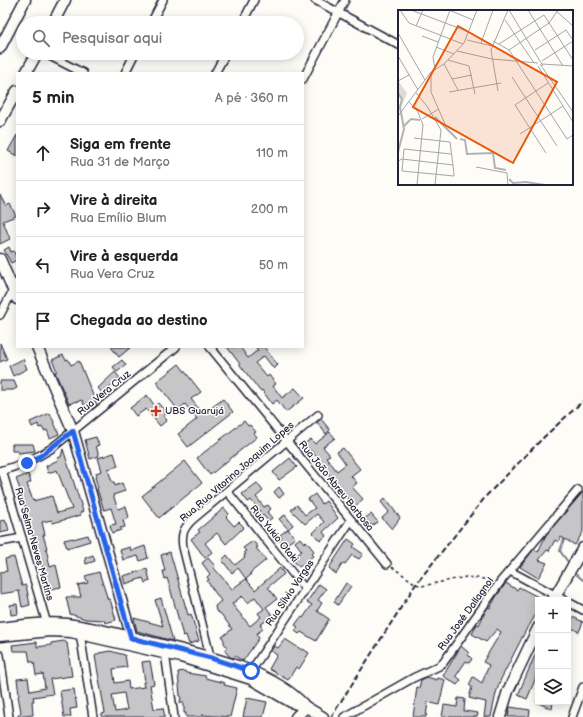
<!DOCTYPE html>
<html lang="pt">
<head>
<meta charset="utf-8">
<style>
	body { margin:0; font-family:"Balsamiq Sans",sans-serif; background:#f2f2f2; color:#222 }
	.controls { position:absolute; right:12px; bottom:12px; display:grid; overflow:hidden; border-radius:0px; box-shadow:0 2px 10px #0003 }
	.controls button { width:36px; height:36px; display:grid; place-items:center; padding:0; border:0; border-bottom:1px solid #e0e0e0; background:#fff; color:#222; font:20px sans-serif }
	.stop { position:absolute; width:12px; height:12px; margin:-9px; border:3px solid #2563eb; border-radius:50%; background:#fff }
	.stop.end { background:#2563eb; border-color:#fff; box-shadow:0 1px 4px #0008 }
	.list { margin:0; padding:0; list-style:none }
	h2 { display:flex; justify-content:space-between; align-items:center; height:52px; margin:0; padding:0 16px; font-size:17px }
	h2 small { font-size:13px; font-weight:400; color:#767676 }
	.list li { display:grid; grid-template-columns:26px 1fr auto; gap:12px; align-items:center; box-sizing:border-box; height:56px; padding:0 16px; border-top:1px solid #e0e0e0 }
	.list b { display:block; font-size:15px; white-space:nowrap }
	.list p { margin:0; font-size:13px; white-space:nowrap; color:#767676 }
	.list em { font-size:13px; font-style:normal; color:#767676 }
	.icon { flex:none; width:22px; height:22px; fill:none; stroke:currentColor; stroke-width:2; stroke-linecap:round; stroke-linejoin:round }
	.map { position:relative; flex:none; width:583px; height:717px; overflow:hidden }
	.search { position:absolute; background:#fff; box-shadow:0 2px 10px #0003; left:16px; top:16px; width:288px; height:44px; display:flex; align-items:center; gap:10px; box-sizing:border-box; padding:0 14px; border-radius:22px; color:#767676; font-size:15px }
	.panel { position:absolute; background:#fff; box-shadow:0 2px 10px #0003; left:16px; top:72px; width:288px; height:276px; border-radius:0px }
	.map>svg:first-child { display:block }
	.lines { fill:none; stroke-linecap:round; stroke-linejoin:round }
	.stream { stroke:#787885; stroke-width:2 }
	.building { fill:#c6c6c8; stroke:#22223b; fill-rule:evenodd }
	.street-casing { stroke:#22223b; stroke-width:10 }
	.secondary-casing { stroke:#22223b; stroke-width:13 }
	.path { stroke:#22223b; stroke-width:1.5; stroke-dasharray:3 3; stroke-linecap:butt }
	.street { stroke:#fdfcf7; stroke-width:7 }
	.secondary { stroke:#fdfcf7; stroke-width:10 }
	.rail { stroke:#22223b; stroke-width:2; stroke-dasharray:6 3; stroke-linecap:butt }
	.route { stroke:#2563eb; stroke-width:5 }
	.poi-dot { fill:#c8321e; stroke:#fdfcf7; stroke-width:1.5 }
	.labels { text-anchor:middle; dominant-baseline:central; stroke-width:3; stroke-linejoin:round; paint-order:stroke }
	.street-label { font-size:10px; fill:#22223b; stroke:#fdfcf7 }
	.poi-label { font-size:10px; fill:#22223b; stroke:#fdfcf7; text-anchor:start }
	.inset-river { fill:none; stroke:#b2b2b7; stroke-width:2 }
	.inset-road { fill:none; stroke:#a5a5ac; stroke-width:1 }
	.view { fill:#e8590c; fill-opacity:0.15; stroke:#e8590c; stroke-width:2 }
	.inset-edge { fill:none; stroke:#22223b; stroke-width:2 }
</style>
</head>
<body>
<div class="map">
<svg width="583" height="717" viewBox="0 0 583 717">
	<rect width="100%" height="100%" fill="#fdfcf7"/>
	<filter id="ink" filterUnits="userSpaceOnUse"><feTurbulence type="fractalNoise" baseFrequency=".025" numOctaves="2"/><feDisplacementMap in="SourceGraphic" scale="8" xChannelSelector="R" yChannelSelector="G"/><feConvolveMatrix kernelMatrix="1 2 1 2 8 2 1 2 1" color-interpolation-filters="sRGB"/></filter>
	<g filter="url(#ink)">
		<g class="lines">
			<!-- stream -->
			<g class="stream">
				<polyline points="565,537 560,551 568,562"/>
				<polyline points="577,575 583,580"/>
			</g>
		</g>
		<!-- building -->
		<g class="building">
			<polygon points="17,135 17,156 8,151"/>
			<polygon points="0,195 6,206 10,204 16,216 3,221 10,239 0,244"/>
			<polygon points="9,247 11,252 14,251 17,260 11,263 4,250"/>
			<polygon points="0,343 7,359 0,362"/>
			<polygon points="111,347 131,347 119,357"/>
			<polygon points="227,347 240,347 248,358 258,350 255,347 264,347 278,365 274,369 264,356 255,363 267,377 269,375 276,384 273,386 282,398 295,388 304,398 286,412 277,400 272,404 262,390 260,391 240,365 240,364"/>
			<polygon points="63,355 66,360 68,359 71,365 79,361 97,405 93,408 90,402 84,405 82,400 76,402 76,401 69,404 55,372 57,371 52,360"/>
			<polygon points="23,359 27,369 13,376 9,366"/>
			<polygon points="122,360 126,365 117,372 113,367"/>
			<polygon points="179,364 201,392 191,399 203,414 223,399 233,412 188,447 178,434 197,419 185,404 178,410 156,382"/>
			<polygon points="115,372 120,378 103,394 98,388"/>
			<polygon points="0,381 14,381 17,388 13,390 0,390"/>
			<polygon points="147,395 155,406 158,403 167,413 163,416 167,420 160,426 146,409 136,416 130,408"/>
			<polygon points="50,413 59,434 50,438 47,430 44,431 42,427 39,428 38,424 32,427 30,422"/>
			<polygon points="321,419 330,430 326,434 317,422"/>
			<polygon points="244,421 248,426 250,425 256,432 254,433 257,437 210,475 197,458"/>
			<polygon points="330,432 335,438 323,447 330,455 326,457 337,471 346,464 337,452 343,448 360,469 351,476 357,483 352,487 363,499 354,507 317,459 318,458 304,444 311,439 315,444"/>
			<polygon points="96,437 99,445 96,446 99,456 90,459 85,440"/>
			<polygon points="12,444 33,444 35,451 18,453 18,451 12,451"/>
			<polygon points="63,449 83,511 80,513 81,515 53,523 52,520 42,522 45,535 43,535 47,548 46,548 50,567 56,565 61,587 45,590 43,585 47,584 41,562 39,562 31,528 28,529 25,519 26,519 24,511 26,510 21,492 16,479 28,474 31,482 27,484 33,501 52,496 57,513 72,509 57,470 48,473 46,466 58,460 57,458 61,457"/>
			<polygon points="114,453 118,466 108,469 112,482 114,482 115,486 122,483 125,491 113,495 118,509 126,506 129,518 123,520 125,527 120,528 121,530 112,533 110,525 116,524 111,508 104,510 97,489 98,488 95,477 97,477 96,473 102,471 98,458"/>
			<polygon points="290,458 297,467 279,480 273,472"/>
			<polygon points="185,461 202,483 159,518 142,496"/>
			<polygon points="257,483 263,491 256,497 264,507 268,505 271,509 267,512 272,518 268,521 263,515 258,519 254,515 260,511 251,500 248,502 242,494"/>
			<polygon points="279,487 284,494 279,498 274,492"/>
			<polygon points="583,492 583,532 575,545 561,537 558,542 555,540 549,551 547,550 539,560 547,563 538,578 520,567 534,549 538,552 546,535"/>
			<polygon points="315,494 322,504 326,501 338,518 323,532 326,536 320,541 313,533 324,522 317,514 305,524 291,510 297,505 305,515 315,508 308,499"/>
			<polygon points="385,498 400,518 392,529 382,518 389,512 381,502"/>
			<polygon points="224,508 229,514 226,517 234,526 239,522 244,527 226,544 217,533 205,543 212,552 205,558 191,539 200,532 198,530"/>
			<polygon points="371,514 378,522 372,526 364,519"/>
			<polygon points="285,515 293,525 288,529 295,538 284,546 279,540 282,538 280,535 288,529 279,519"/>
			<polygon points="5,520 6,523 7,523 9,531 0,533 0,521"/>
			<polygon points="88,535 90,541 67,548 64,540 73,538 73,539"/>
			<polygon points="300,538 304,543 306,541 314,551 311,554 313,556 299,567 292,559 302,551 295,542"/>
			<polygon points="348,539 355,544 353,547 363,554 359,559 352,555 345,564 343,563 336,574 329,568"/>
			<polygon points="253,541 258,547 256,548 266,560 250,573 251,575 246,579 238,568 232,573 222,560 227,555 235,565 245,557 244,555 246,554 244,552 246,551 243,548"/>
			<polygon points="145,546 148,558 140,561 138,556 123,560 120,550 130,547 131,551"/>
			<polygon points="170,552 188,615 191,614 199,641 189,644 186,635 183,636 171,591 167,578 165,579 163,571 165,571 161,555"/>
			<polygon points="93,555 95,561 86,564 85,558"/>
			<polygon points="14,557 22,586 26,585 30,605 22,607 19,591 0,594 0,572 7,571 5,559"/>
			<path d="M 208,558 L 215,566 L 214,568 L 232,589 L 246,579 L 255,590 L 280,568 L 284,574 L 268,587 L 277,599 L 266,607 L 273,616 L 270,618 L 270,620 L 267,620 L 260,625 L 263,629 L 256,634 L 259,638 L 243,661 L 235,656 L 234,658 L 230,657 L 224,650 L 227,647 L 224,643 L 224,640 L 222,637 L 232,629 L 221,614 L 216,611 L 215,606 L 221,601 L 207,581 L 209,580 L 207,577 L 210,574 L 202,563 ZM 242,596 L 248,603 L 255,597 L 264,609 L 258,613 L 261,617 L 250,626 L 232,604 Z"/>
			<polygon points="147,569 150,581 145,583 143,578 125,584 123,576"/>
			<polygon points="99,572 108,600 110,599 116,620 105,623 104,620 86,619 70,614 66,597 81,597 78,585 88,583 85,576"/>
			<polygon points="346,583 351,586 338,605 334,602"/>
			<polygon points="506,583 517,590 519,587 538,597 538,611 529,626 528,626 501,679 496,693 491,717 484,717 486,702 469,698 472,687 469,685 473,677 482,683 489,665 483,662 501,632 497,629 486,642 472,634 477,624 479,625 486,610 488,607 490,608 496,597"/>
			<polygon points="319,584 326,589 318,600 322,603 317,611 329,619 316,641 301,632 299,634 295,631 298,627 295,625 301,617 303,618 312,605 307,602"/>
			<polygon points="161,598 173,641 137,631 134,618 163,626 155,600"/>
			<polygon points="17,604 18,614 11,615 10,605"/>
			<polygon points="573,617 583,622 579,632 568,626"/>
			<polygon points="285,639 302,650 303,649 309,653 299,669 296,667 288,680 269,669 277,655 271,651 274,646 278,648"/>
			<polygon points="64,641 67,643 72,676 50,679 53,694 33,697 34,701 32,701 33,715 17,717 21,712 18,696 19,695 17,679 28,678 30,691 45,688 43,674 36,675 34,662 30,662 28,651 13,651 12,645 37,642 37,647 51,645 51,643"/>
			<polygon points="461,646 469,653 468,655 472,659 469,663 466,661 456,676 461,680 457,685 443,676"/>
			<polygon points="538,648 538,667 535,680 527,699 518,695"/>
			<path d="M 110,651 L 125,655 L 127,667 L 113,669 L 115,683 L 128,681 L 129,689 L 144,687 L 143,682 L 145,682 L 142,662 L 150,661 L 154,684 L 150,685 L 154,709 L 163,708 L 165,717 L 102,717 L 102,714 L 105,713 L 95,656 L 99,653 ZM 124,693 L 127,710 L 115,712 L 112,695 Z"/>
			<polygon points="185,671 186,673 206,676 205,678 225,683 224,685 237,688 230,717 202,715 202,717 186,717 186,713 184,713 184,703 180,703 181,696 180,696 178,672"/>
			<polygon points="427,677 437,680 438,678 445,680 439,705 428,702 426,717 413,717 417,687 419,688 421,680"/>
			<polygon points="74,689 77,708 70,709 71,717 64,717 60,691"/>
			<polygon points="247,698 267,702 263,717 243,717"/>
			<polygon points="458,698 465,699 464,711 478,713 477,717 442,717 444,705 457,707"/>
			<polygon points="536,702 553,702 552,709"/>
			<polygon points="510,707 530,710 529,717 508,717"/>
		</g>
		<g class="lines">
			<defs>
				<g id="street">
					<polyline points="315,0 399,45"/>
					<polyline points="151,23 163,0"/>
					<polyline points="242,23 254,0"/>
					<polyline points="44,53 83,73"/>
					<polyline points="125,73 135,53"/>
					<polyline points="215,73 226,53"/>
					<polyline points="303,79 345,0"/>
					<polyline points="0,315 17,283"/>
					<polyline points="210,347 387,564"/>
					<polyline points="2,470 47,624"/>
					<path d="M 0,471 C 19,466 35,459 52,448 L 176,347"/>
					<polyline points="227,491 305,589"/>
					<polyline points="0,542 22,538"/>
					<polyline points="510,571 564,600"/>
					<polyline points="568,602 583,610"/>
					<polyline points="80,633 93,717"/>
					<polyline points="165,653 174,717"/>
					<polyline points="0,655 9,717"/>
					<path d="M 211,660 L 183,547 C 181,535 183,529 192,520 L 318,415"/>
					<polyline points="249,674 351,520"/>
					<polyline points="344,717 413,678 439,666 443,663 501,581 578,490"/>
					<polyline points="572,717 583,687"/>
				</g>
				<g id="secondary">
					<polyline points="53,23 65,0"/>
					<polyline points="0,48 25,0"/>
					<polyline points="26,73 37,53"/>
					<polyline points="0,121 17,91"/>
					<polyline points="0,259 17,299"/>
					<polyline points="37,347 73,431 133,642"/>
					<polyline points="553,600 583,548"/>
					<path d="M 0,628 C 22,625 45,622 67,624 C 95,628 123,635 150,642 C 198,654 269,668 303,704"/>
					<polyline points="0,636 50,631 71,632 181,657 251,679 291,702 306,707 323,717"/>
					<polyline points="296,717 306,707"/>
					<polyline points="500,717 508,691 538,628"/>
				</g>
			</defs>
			<!-- street casing -->
			<use href="#street" class="street-casing"/>
			<!-- secondary casing -->
			<use href="#secondary" class="secondary-casing"/>
			<!-- path -->
			<polyline class="path" points="392,567 416,584 422,586 466,577 493,580"/>
			<!-- street -->
			<use href="#street" class="street"/>
			<!-- secondary -->
			<use href="#secondary" class="secondary"/>
			<!-- rail -->
			<polyline class="rail" points="331,717 416,584 487,495 544,437 583,401"/>
		</g>
	</g>
	<g class="lines" filter="url(#ink)">
		<!-- route -->
		<polyline class="route" points="27,463 39,457 73,431 131,638 211,658 251,671"/>
	</g>
	<!-- markers -->
	<path class="poi-dot" d="M154 405h4v4h4v4h-4v4h-4v-4h-4v-4h4z"/>
	<g class="labels">
		<!-- street labels -->
		<g class="street-label">
			<text transform="translate(104 393) rotate(-39)">Rua Vera Cruz</text>
			<text transform="translate(237 472) rotate(-41)">Rua Rua Vitorino Joaquim Lopes</text>
			<text transform="translate(336 486) rotate(51)">Rua João Abreu Barbosa</text>
			<text transform="translate(274 534) rotate(51)">Rua Yukio Otaki</text>
			<text transform="translate(34 544) rotate(74)">Rua Selma Neves Martins</text>
			<text transform="translate(290 593) rotate(-56)">Rua Sílvio Vargas</text>
			<text transform="translate(466 614) rotate(-54)">Rua José Dallagnol</text>
		</g>
		<!-- poi labels -->
		<g class="poi-label">
			<text x="165" y="411">UBS Guarujá</text>
		</g>
	</g>
	<!-- overview -->
	<g transform="translate(398 10)">
		<rect width="175" height="175" fill="#fdfcf7"/>
		<path d="M 1,72 L 9,83 L 2,100 L 3,90 L 0,86 Z" fill="#dddcdb"/>
		<path class="inset-river" d="M 0,83 L 4,89 L 2,97 L 6,119 L 0,142M 37,107 L 59,129M 6,116 L 13,109 L 22,110M 62,129 L 67,130 L 69,144 L 95,143 L 97,158 L 108,160M 111,169 L 115,173 L 128,172 L 147,175"/>
		<path class="inset-road" d="M 2,0 L 11,13 L 65,34M 13,0 L 71,22M 51,0 L 75,10M 111,0 L 145,56M 130,0 L 165,56M 157,0 L 175,16M 107,10 L 136,53M 18,16 L 25,0M 0,23 L 27,70M 24,26 L 40,32M 69,30 L 94,36M 95,31 L 111,40 L 169,129 L 175,125M 83,33 L 95,0M 101,34 L 146,5 L 175,50M 38,37 L 56,44M 111,40 L 151,13 L 160,0M 137,40 L 168,20 L 175,30M 59,41 L 94,49 L 140,53M 0,46 L 20,80M 50,50 L 71,56 L 77,84M 144,51 L 175,31M 46,54 L 60,80M 142,54 L 175,102M 144,54 L 175,56M 140,56 L 175,112M 37,59 L 35,47 L 52,0M 33,62 L 33,82 L 47,114M 114,67 L 159,136M 54,69 L 74,65M 0,71 L 11,65M 100,81 L 93,40 L 110,0M 51,82 L 103,73M 18,83 L 29,96 L 43,120 L 37,175M 11,92 L 20,102 L 25,115 L 19,175M 0,106 L 33,62 L 46,54 L 66,33 L 79,0M 24,109 L 41,99M 122,124 L 165,96M 16,128 L 52,132 L 55,155 L 56,165 L 56,166 L 4,161 L 6,139 L 53,144M 148,143 L 117,95 L 150,73M 0,151 L 4,149 L 55,155M 78,157 L 109,163 L 110,175M 1,175 L 22,175"/>
		<path class="view" d="M 60,16 L 159,72 L 115,153 L 15,97 Z"/>
		<rect width="175" height="175" class="inset-edge"/>
	</g>
</svg>
<div class="controls">
<button>+</button>
<button>−</button>
<button><svg class="icon" aria-label="layers" viewBox="0 0 24 24"><path d="M12 4l9 5-9 5-9-5zM3 14l9 5 9-5"/></svg></button>
</div>
<div class="stop" style="left:251px;top:671px"></div>
<div class="stop end" style="left:27px;top:463px"></div>
<div class="search"><svg class="icon" aria-label="search" viewBox="0 0 24 24"><circle cx="10" cy="10" r="6"/><path d="M15 15l6 6"/></svg>Pesquisar aqui</div>
<section class="panel">
<h2>5 min<small>A pé · 360 m</small></h2>
<ul class="list">
<li><svg class="icon" aria-label="ahead" viewBox="0 0 24 24"><path d="M12 20V5M6 11l6-6 6 6"/></svg><div><b>Siga em frente</b><p>Rua 31 de Março</p></div><em>110 m</em></li>
<li><svg class="icon" aria-label="right" viewBox="0 0 24 24"><path d="M7 20v-9h11M14 6l5 5-5 5"/></svg><div><b>Vire à direita</b><p>Rua Emílio Blum</p></div><em>200 m</em></li>
<li><svg class="icon" aria-label="left" viewBox="0 0 24 24"><path d="M17 20v-9H6M10 6l-5 5 5 5"/></svg><div><b>Vire à esquerda</b><p>Rua Vera Cruz</p></div><em>50 m</em></li>
<li><svg class="icon" aria-label="arrive" viewBox="0 0 24 24"><path d="M6 21V4h12l-3 4 3 4H6"/></svg><div><b>Chegada ao destino</b></div></li>
</ul>
</section>
</div>
</body>
</html>
